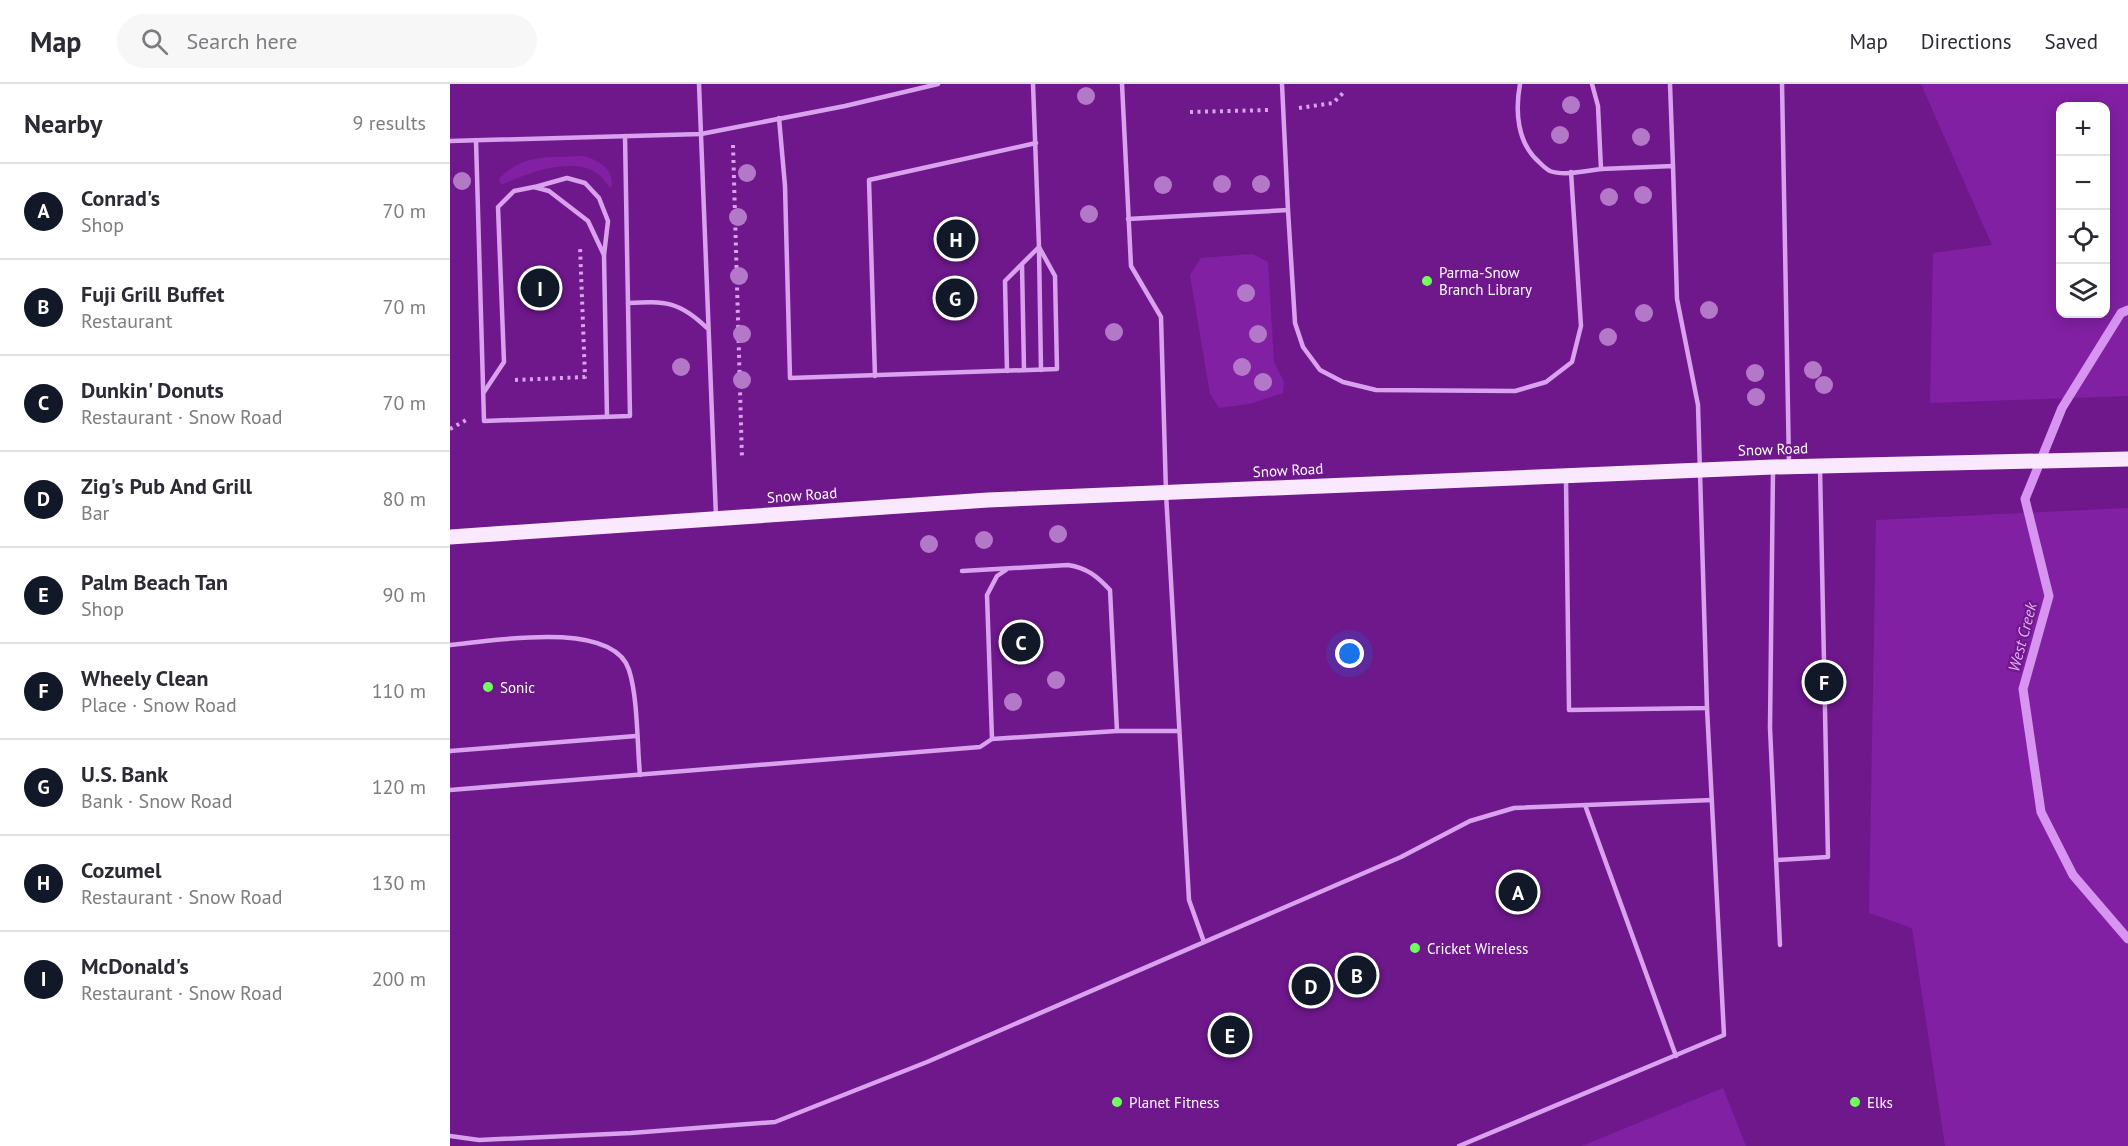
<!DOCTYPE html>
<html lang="en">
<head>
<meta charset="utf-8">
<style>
	body { margin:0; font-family:"PT Sans",sans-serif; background:#f7f7f7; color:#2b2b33 }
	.controls { position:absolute; right:18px; top:18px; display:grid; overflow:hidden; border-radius:12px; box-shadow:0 3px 15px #0003 }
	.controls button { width:54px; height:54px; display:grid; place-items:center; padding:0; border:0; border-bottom:2px solid #e1e1e2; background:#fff; color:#2b2b33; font:30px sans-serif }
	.you { position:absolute; left:900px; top:570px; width:21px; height:21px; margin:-15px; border:4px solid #fff; border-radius:50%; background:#1a73e8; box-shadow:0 0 0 9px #1a73e833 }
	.badge { display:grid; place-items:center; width:39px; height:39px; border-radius:50%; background:#111827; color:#fff; font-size:20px; font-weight:700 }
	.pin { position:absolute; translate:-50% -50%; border:3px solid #fff; box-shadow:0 2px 6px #0006 }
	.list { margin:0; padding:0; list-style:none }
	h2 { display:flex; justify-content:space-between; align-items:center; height:78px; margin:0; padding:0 24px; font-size:26px }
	h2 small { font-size:20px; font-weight:400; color:#7c7c81 }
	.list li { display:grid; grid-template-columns:39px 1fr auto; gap:18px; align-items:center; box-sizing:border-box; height:96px; padding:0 24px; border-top:2px solid #e1e1e2 }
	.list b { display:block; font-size:22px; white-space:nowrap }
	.list p { margin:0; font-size:20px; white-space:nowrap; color:#7c7c81 }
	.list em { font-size:20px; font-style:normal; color:#7c7c81 }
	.icon { flex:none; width:33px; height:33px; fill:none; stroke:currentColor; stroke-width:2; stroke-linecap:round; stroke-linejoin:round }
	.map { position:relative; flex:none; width:1678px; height:1062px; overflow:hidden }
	header { display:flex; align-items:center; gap:36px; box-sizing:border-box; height:84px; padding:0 30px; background:#fff; border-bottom:2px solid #e1e1e2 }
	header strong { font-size:28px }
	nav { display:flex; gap:33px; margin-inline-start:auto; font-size:21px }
	.search { width:420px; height:54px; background:#f7f7f7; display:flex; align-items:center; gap:15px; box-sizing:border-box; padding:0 21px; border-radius:33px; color:#7c7c81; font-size:22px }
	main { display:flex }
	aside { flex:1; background:#fff }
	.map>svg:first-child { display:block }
	.green { fill:#8220a4; fill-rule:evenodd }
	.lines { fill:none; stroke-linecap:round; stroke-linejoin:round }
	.stream { stroke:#d794f1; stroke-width:9 }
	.path { stroke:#daa1ee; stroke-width:4; stroke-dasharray:3 4.5; stroke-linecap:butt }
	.service { stroke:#daa1ee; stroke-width:4.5 }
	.primary { stroke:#fae8ff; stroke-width:15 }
	.tree { fill:#b478c8 }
	.poi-dot { fill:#6eff5e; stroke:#6e188b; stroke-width:2 }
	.labels { text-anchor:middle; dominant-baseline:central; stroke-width:4.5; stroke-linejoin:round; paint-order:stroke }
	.poi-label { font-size:15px; fill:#fff; stroke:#6e188b; text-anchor:start }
	.street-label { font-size:15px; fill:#fff; stroke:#6e188b }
	.water-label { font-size:16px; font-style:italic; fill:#e2adf5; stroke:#6e188b }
</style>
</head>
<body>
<header>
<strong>Map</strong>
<div class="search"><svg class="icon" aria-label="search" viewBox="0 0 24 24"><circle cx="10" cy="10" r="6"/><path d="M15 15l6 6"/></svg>Search here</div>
<nav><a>Map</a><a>Directions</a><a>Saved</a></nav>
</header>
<main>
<aside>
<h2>Nearby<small>9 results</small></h2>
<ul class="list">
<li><span class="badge">A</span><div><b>Conrad's</b><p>Shop</p></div><em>70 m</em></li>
<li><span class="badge">B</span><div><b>Fuji Grill Buffet</b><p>Restaurant</p></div><em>70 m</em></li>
<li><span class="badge">C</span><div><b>Dunkin' Donuts</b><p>Restaurant · Snow Road</p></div><em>70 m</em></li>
<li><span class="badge">D</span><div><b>Zig's Pub And Grill</b><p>Bar</p></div><em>80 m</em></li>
<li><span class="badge">E</span><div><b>Palm Beach Tan</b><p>Shop</p></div><em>90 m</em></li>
<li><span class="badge">F</span><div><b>Wheely Clean</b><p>Place · Snow Road</p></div><em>110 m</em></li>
<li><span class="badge">G</span><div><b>U.S. Bank</b><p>Bank · Snow Road</p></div><em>120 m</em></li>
<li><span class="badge">H</span><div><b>Cozumel</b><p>Restaurant · Snow Road</p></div><em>130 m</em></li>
<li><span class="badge">I</span><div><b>McDonald's</b><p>Restaurant · Snow Road</p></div><em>200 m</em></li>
</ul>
</aside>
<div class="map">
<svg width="1678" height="1062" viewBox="0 0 1678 1062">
	<rect width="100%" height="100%" fill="#6e188b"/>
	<!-- green -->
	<g class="green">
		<path d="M 1471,0 L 1678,0 L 1678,312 L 1480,319 L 1483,169 L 1542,161 ZM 1610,22 L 1656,22 L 1656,230 L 1610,230 Z"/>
		<path d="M 132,72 C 147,75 166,85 161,104 C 156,100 153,93 148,90 C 122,71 78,89 51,101 L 49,95 C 74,69 98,74 132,72 Z"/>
		<polygon points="803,170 818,178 824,278 834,298 833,309 799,320 769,324 760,310 740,191 751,174"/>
		<polygon points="1678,424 1678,1062 1495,1062 1462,844 1419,829 1426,436"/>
		<polygon points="1273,1004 1296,1062 1132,1062"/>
	</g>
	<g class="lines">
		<!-- stream -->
		<polyline class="stream" points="1678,226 1671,229 1612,324 1575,415 1599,512 1573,605 1591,728 1623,791 1678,855"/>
		<!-- path -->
		<g class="path">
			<polyline points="849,24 883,19 894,8"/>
			<polyline points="740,28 818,26"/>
			<polyline points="283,61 292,375"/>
			<polyline points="65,296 135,293 130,162"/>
			<polyline points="0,345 18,335"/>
		</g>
		<!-- service -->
		<g class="service">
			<polyline points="249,0 266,433"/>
			<polyline points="672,0 681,182 711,233 716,409 739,816 754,858"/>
			<polyline points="832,0 838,126"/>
			<path d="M 1070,0 C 1065,27 1067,59 1089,78 C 1092,81 1096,85 1100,87 C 1114,92 1136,87 1151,85 L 1148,22 L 1142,0"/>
			<polyline points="1220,0 1223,82"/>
			<polyline points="1332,0 1339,380"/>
			<polyline points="329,34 335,102 340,294 607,285 605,192 589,163 583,0"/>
			<polyline points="26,56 34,337 180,332 175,52"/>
			<polyline points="0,57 251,50 395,22 488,0"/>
			<polyline points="85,103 117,94 135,99 149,114 158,137 154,171"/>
			<polyline points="678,135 838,126 845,239 853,263 870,286 893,298 926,306 1065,307 1096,298 1122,278 1131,242 1121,88"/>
			<polyline points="589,165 591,286"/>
			<polyline points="572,181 574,286"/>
			<path d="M 178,219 C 215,217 229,217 257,244"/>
			<polyline points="557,287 555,197 589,163"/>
			<polyline points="425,292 419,96 586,59"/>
			<polyline points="34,308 54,278 48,123 64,107 84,103 99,107 138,137 154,171 157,333"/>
			<polyline points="1323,386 1320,644 1330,861"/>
			<polyline points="1116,395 1119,626 1257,624 1248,321 1227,215 1223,82 1151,85"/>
			<path d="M 512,487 L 618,481 C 637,484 647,492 660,506 L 667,647"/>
			<path d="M 0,561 C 41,557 163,535 179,586 C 188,614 187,660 190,691"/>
			<polyline points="542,655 537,511 547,492 556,486"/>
			<polyline points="0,667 186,652"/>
			<polyline points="0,706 530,663 542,655 667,647 729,647"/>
			<polyline points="1135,721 1226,972"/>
			<polyline points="1326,776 1378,773 1370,384"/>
			<polyline points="0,1052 29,1056 181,1049 325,1038 477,978 951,773 1020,737 1064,724 1262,716"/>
			<polyline points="1009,1062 1274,951 1257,624"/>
		</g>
		<!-- primary -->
		<polyline class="primary" points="0,453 538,416 1323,383 1678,375"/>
	</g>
	<!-- trees -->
	<g class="tree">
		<circle cx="636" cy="12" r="9"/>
		<circle cx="1121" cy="21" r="9"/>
		<circle cx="1110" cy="51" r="9"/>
		<circle cx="1191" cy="53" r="9"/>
		<circle cx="297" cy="89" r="9"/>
		<circle cx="12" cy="97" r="9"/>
		<circle cx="772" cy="100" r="9"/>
		<circle cx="811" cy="100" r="9"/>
		<circle cx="713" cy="101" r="9"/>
		<circle cx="1193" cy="111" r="9"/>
		<circle cx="1159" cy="113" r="9"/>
		<circle cx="639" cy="130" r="9"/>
		<circle cx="288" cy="133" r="9"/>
		<circle cx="289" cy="192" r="9"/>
		<circle cx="796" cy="209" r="9"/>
		<circle cx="1259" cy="226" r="9"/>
		<circle cx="1194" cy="229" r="9"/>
		<circle cx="664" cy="248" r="9"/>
		<circle cx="292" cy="250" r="9"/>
		<circle cx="808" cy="250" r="9"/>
		<circle cx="1158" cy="253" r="9"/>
		<circle cx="231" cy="283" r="9"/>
		<circle cx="792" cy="283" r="9"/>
		<circle cx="1363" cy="286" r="9"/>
		<circle cx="1305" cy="289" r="9"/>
		<circle cx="292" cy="296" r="9"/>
		<circle cx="813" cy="298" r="9"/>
		<circle cx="1374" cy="301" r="9"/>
		<circle cx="1306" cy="313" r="9"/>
		<circle cx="608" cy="450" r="9"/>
		<circle cx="534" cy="456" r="9"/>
		<circle cx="479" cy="460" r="9"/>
		<circle cx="606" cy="596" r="9"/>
		<circle cx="563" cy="618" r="9"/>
	</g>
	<!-- markers -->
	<g class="poi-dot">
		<circle cx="977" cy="197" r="6"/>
		<circle cx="38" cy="603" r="6"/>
		<circle cx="965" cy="864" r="6"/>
		<circle cx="667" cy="1018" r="6"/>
		<circle cx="1405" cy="1018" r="6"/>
	</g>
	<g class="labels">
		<!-- poi labels -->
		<g class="poi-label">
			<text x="989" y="188">Parma-Snow<tspan x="989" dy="17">Branch Library</tspan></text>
			<text x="50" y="603">Sonic</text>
			<text x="977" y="864">Cricket Wireless</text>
			<text x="679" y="1018">Planet Fitness</text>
			<text x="1417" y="1018">Elks</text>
		</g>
		<!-- street labels -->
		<g class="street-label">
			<text transform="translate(1323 365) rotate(-2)">Snow Road</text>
			<text transform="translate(838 386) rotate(-3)">Snow Road</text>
			<text transform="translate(352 411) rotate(-4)">Snow Road</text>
		</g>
		<!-- water labels -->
		<g class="water-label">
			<text transform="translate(1572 553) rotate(-75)">West Creek</text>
		</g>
	</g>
</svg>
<div class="controls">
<button>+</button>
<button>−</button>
<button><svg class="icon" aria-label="locate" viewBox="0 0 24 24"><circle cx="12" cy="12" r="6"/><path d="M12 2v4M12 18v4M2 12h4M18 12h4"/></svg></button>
<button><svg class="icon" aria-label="layers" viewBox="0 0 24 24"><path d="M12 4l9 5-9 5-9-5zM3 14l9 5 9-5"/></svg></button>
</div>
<div class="you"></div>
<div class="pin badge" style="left:1068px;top:808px">A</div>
<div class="pin badge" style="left:907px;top:891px">B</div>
<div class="pin badge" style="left:571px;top:558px">C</div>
<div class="pin badge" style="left:861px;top:902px">D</div>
<div class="pin badge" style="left:780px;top:951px">E</div>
<div class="pin badge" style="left:1374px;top:598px">F</div>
<div class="pin badge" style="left:505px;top:214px">G</div>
<div class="pin badge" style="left:506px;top:155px">H</div>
<div class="pin badge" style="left:90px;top:204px">I</div>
</div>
</main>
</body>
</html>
